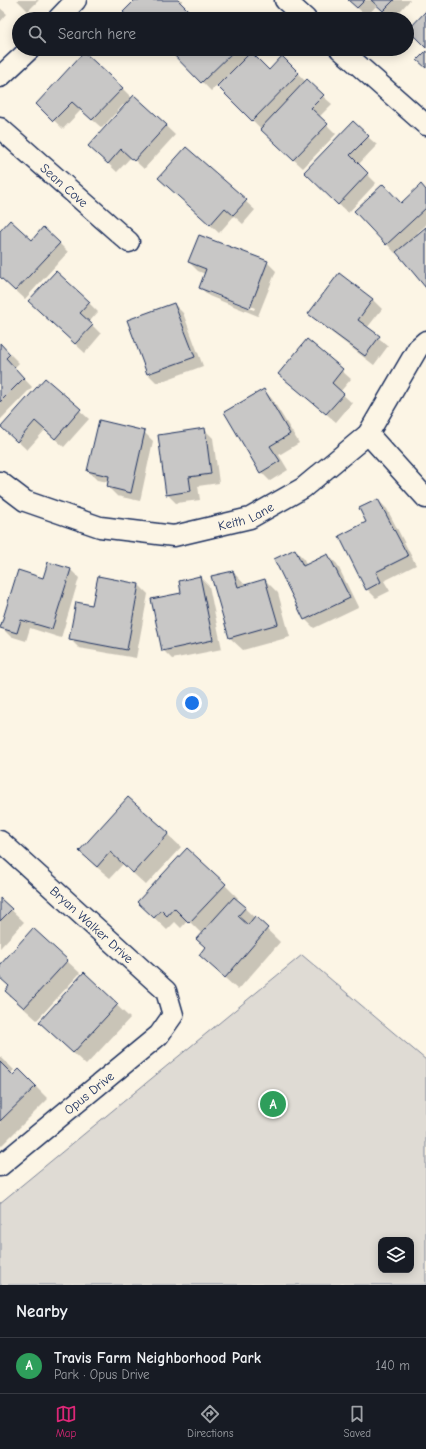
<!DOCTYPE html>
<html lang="en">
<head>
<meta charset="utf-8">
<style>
	body { margin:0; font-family:"Comic Neue",sans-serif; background:#242831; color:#f1f3f6 }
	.controls { position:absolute; right:12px; bottom:12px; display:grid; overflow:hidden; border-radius:8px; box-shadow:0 2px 10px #0003 }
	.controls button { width:36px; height:36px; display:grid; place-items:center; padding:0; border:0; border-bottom:1px solid #363941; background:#171b24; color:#f1f3f6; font:20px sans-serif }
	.you { position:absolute; left:192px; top:703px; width:14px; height:14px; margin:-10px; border:3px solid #fff; border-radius:50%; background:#1a73e8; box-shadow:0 0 0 6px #1a73e833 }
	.badge { display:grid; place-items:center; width:26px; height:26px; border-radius:50%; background:#db2777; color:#fff; font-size:13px; font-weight:700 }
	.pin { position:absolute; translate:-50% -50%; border:2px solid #fff; box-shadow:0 1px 4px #0006 }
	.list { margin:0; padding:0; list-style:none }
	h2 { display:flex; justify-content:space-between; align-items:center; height:52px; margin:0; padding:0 16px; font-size:17px }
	h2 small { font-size:13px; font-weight:400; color:#9ea1a6 }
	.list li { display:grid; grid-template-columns:26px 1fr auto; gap:12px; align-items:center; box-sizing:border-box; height:56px; padding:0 16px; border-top:1px solid #363941 }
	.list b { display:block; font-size:15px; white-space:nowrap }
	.list p { margin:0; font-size:13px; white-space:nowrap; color:#9ea1a6 }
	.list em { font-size:13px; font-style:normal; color:#9ea1a6 }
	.icon { flex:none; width:22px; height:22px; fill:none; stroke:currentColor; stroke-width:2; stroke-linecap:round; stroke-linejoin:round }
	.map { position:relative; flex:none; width:426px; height:1285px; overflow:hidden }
	.search { position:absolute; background:#171b24; box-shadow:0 2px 10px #0003; left:12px; right:12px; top:12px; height:44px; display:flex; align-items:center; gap:10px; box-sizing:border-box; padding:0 14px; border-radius:22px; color:#9ea1a6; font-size:15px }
	.sheet { height:108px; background:#171b24 }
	nav { display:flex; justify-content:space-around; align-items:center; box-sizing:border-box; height:56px; border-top:1px solid #363941; background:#171b24; font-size:11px; color:#9ea1a6 }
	nav a { display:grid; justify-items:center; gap:2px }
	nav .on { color:#db2777 }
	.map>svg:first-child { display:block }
	.green { fill:#dfdbd4; stroke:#7d8599; fill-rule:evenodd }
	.shadow { fill:#0003; fill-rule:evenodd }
	.building { fill:#c8c7c6; stroke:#1b2f5e }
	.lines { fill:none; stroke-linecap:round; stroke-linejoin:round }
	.street-casing { stroke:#1b2f5e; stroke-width:23 }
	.street { stroke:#fcf5e5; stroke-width:20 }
	.labels { text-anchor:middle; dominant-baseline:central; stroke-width:3.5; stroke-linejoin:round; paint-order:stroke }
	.street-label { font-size:13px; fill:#1b2f5e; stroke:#fcf5e5 }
</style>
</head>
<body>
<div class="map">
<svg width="426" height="1285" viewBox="0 0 426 1285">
	<rect width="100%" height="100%" fill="#fcf5e5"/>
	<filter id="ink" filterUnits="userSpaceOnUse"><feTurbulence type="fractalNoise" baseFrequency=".025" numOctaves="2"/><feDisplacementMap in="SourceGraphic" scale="8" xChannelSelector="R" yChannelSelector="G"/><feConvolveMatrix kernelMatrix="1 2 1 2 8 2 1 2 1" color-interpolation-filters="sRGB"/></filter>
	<g filter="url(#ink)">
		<!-- green -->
		<path class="green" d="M 302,955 L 426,1060 L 426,1285 L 0,1285 L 0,1203 ZM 381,1240 L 411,1240 L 411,1270 L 381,1270 Z"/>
		<!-- shadow -->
		<g class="shadow">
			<polygon points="17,0 39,0 28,11"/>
			<polygon points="137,0 183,0 180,3 196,19 131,19"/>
			<polygon points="348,0 410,0 393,19 377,5 367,16"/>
			<polygon points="0,8 7,14 0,22"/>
			<polygon points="170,49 254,49 251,53 269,71 282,57 306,82 332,104 319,117 336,134 303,168 270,138 219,86 223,81 222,80 211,91"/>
			<polygon points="122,88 132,98 134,96 175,135 144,169 131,157 117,172 98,154 125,106 123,105 102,128 81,110 63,129 37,104"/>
			<polygon points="368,137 377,145 358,165 376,183 348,213 314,181"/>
			<polygon points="186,148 255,210 243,224 234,216 219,233 159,178"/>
			<polygon points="426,191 426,225 417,233 419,234 426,228 426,287 397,252 395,253 387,244 401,204"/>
			<polygon points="0,232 32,241 59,243 68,252 25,299 0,276"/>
			<path d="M 189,262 L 267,262 L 276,271 L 258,316 L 209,296 L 200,287 L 205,274 L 198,271 ZM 209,291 L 255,308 L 254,310 L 209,293 Z"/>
			<polygon points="339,275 373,300 382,309 367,328 388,346 374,365 318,322 310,314"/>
			<polygon points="89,303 98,312 89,322 101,334 85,353 38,310"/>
			<polygon points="174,304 183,313 203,366 157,383 148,374 128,321"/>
			<polygon points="307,340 351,379 340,392 352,403 336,422 279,374"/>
			<polygon points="0,344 19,363 14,368 32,387 0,420"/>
			<polygon points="45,379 89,419 64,447 45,430 27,450 12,436"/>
			<polygon points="264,390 272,399 299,443 279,455 288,470 270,481 261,472"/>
			<polygon points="204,429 213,438 219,483 198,486 200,500 176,503 167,494"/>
			<polygon points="144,432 153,441 140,501 117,496 108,487 109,482 97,480 88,471"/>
			<polygon points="378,500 387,509 416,565 384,581 390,591 376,598 367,589 367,523"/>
			<polygon points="295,550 304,559 306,565 328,555 337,564 358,607 314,628 305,619"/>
			<polygon points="70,569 79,578 61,638 30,628 26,641 10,636 1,627 44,579"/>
			<polygon points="233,572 246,586 265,580 278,593 290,637 243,650 230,638"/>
			<polygon points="200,577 209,586 222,649 172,659 163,650 182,594"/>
			<polygon points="139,585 148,594 136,658 79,648 70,639 93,607"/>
			<polygon points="128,798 181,847 146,885 123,864 110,878 93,864"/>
			<polygon points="225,885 238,898 236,900 280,942 238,990 213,967 202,934 188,920 181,928 175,922 167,930 138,902"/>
			<polygon points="0,899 24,922 0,948"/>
			<polygon points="67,961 80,973 37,1020 19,1004 10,987 0,977 0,966"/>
			<polygon points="84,974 130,1018 86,1065 53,1034"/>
			<polygon points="0,1056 14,1070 10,1074 13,1076 19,1070 48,1099 0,1147"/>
		</g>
		<!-- building -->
		<g class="building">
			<polygon points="135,0 178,0 188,10 179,19 130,19 123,12"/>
			<polygon points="348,0 365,0 357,8"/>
			<polygon points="371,0 394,0 383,11"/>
			<polygon points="426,11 426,48 408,30"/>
			<polygon points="168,49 236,49 201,83"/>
			<polygon points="426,51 426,68 417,60"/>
			<polygon points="84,52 123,88 92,120 72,102 53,121 36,104"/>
			<polygon points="251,52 269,70 282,56 299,73 252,121 217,86"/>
			<polygon points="307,79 324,95 311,108 328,124 293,160 260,129"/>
			<polygon points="134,95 167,125 134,161 121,149 108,164 88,146"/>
			<polygon points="353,121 369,136 350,155 368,173 338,205 304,172"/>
			<polygon points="186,147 247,200 233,215 225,208 210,225 158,178"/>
			<polygon points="383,184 401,203 421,184 426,190 426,208 386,245 354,211"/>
			<polygon points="10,220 32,240 43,227 60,243 15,291 0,277 0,231"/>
			<polygon points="426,227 426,288 396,252"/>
			<polygon points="199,235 268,261 250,308 199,288 206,269 188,262"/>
			<polygon points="56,271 90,302 80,313 93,325 75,344 28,301"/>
			<polygon points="339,273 373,299 358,320 380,336 365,356 308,314"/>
			<polygon points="174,303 195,357 147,374 127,320"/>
			<polygon points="307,339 343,369 332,383 344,394 326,414 278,374"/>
			<polygon points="0,343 10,354 6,358 24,378 0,402"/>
			<polygon points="45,378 81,409 55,439 35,421 17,442 1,427"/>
			<polygon points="264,389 290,434 270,446 280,461 260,473 224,412"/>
			<polygon points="99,420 145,431 131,493 107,487 109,476 87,471"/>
			<polygon points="205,428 211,474 189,477 191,491 166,495 158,435"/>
			<polygon points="378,499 408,556 376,572 381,582 366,590 339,536 366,522 359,508"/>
			<polygon points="295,549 303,566 328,554 350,598 304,620 274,559"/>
			<polygon points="48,562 71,569 52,629 21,620 17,633 0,628 18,570 43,578"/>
			<polygon points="233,571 238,587 265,579 278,624 229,638 211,576"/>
			<polygon points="98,576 139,584 127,650 69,639 76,602 92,605"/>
			<polygon points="200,576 213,640 162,651 151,599 181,593 179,581"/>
			<polygon points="128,797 169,833 133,873 110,852 97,867 79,851"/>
			<polygon points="187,848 226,884 189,923 174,908 167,916 161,910 154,918 137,902"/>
			<polygon points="234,897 246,907 238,916 248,925 255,916 268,928 225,978 199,955 205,947 196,939"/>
			<polygon points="0,898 12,909 0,921"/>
			<polygon points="33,928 68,960 24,1008 5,991 9,986 0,978 0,965"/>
			<polygon points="84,972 118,1004 73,1053 39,1022"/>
			<polygon points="0,1062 13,1075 19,1069 36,1086 0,1121"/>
		</g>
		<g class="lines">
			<defs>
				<g id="street">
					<polyline points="285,0 306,19"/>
					<polyline points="58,19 76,0"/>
					<polyline points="340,49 426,125"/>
					<polyline points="0,77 30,49"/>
					<path id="s1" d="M 0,128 L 129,242"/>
					<polyline points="368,434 426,498"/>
					<path id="s2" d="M 0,482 L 25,501 L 100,527 L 174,536 L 250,518 L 303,488 L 368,434 L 418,348 L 426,341"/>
					<path id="s3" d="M 0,841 L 166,991 L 173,1015 L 159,1035 L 0,1166"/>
				</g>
			</defs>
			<!-- street casing -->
			<use href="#street" class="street-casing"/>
			<!-- street -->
			<use href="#street" class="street"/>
		</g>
	</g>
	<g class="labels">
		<!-- street labels -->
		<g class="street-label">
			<text stroke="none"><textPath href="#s1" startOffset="86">Sean Cove</textPath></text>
			<text stroke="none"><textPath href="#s2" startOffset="260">Keith Lane</textPath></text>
			<text stroke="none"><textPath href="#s3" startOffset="124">Bryan Walker Drive</textPath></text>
			<text transform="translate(89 1093) rotate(-39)">Opus Drive</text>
		</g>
	</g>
</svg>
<div class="controls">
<button><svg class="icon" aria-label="layers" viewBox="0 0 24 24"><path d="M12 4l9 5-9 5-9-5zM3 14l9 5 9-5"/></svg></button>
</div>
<div class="you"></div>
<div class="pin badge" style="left:273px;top:1104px;background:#2e9e5b">A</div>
<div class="search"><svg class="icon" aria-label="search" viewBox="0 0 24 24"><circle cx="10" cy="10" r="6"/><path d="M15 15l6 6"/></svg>Search here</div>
</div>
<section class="sheet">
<h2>Nearby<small></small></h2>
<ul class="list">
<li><span class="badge" style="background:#2e9e5b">A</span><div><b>Travis Farm Neighborhood Park</b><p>Park · Opus Drive</p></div><em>140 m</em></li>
</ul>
</section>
<nav>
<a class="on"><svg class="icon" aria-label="map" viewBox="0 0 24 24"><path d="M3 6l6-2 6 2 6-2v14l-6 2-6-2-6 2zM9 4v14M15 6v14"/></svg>Map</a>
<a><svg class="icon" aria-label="directions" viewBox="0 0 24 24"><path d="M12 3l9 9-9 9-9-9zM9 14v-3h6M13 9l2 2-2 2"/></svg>Directions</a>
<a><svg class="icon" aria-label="saved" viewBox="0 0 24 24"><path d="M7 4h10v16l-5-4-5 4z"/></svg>Saved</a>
</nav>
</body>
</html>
